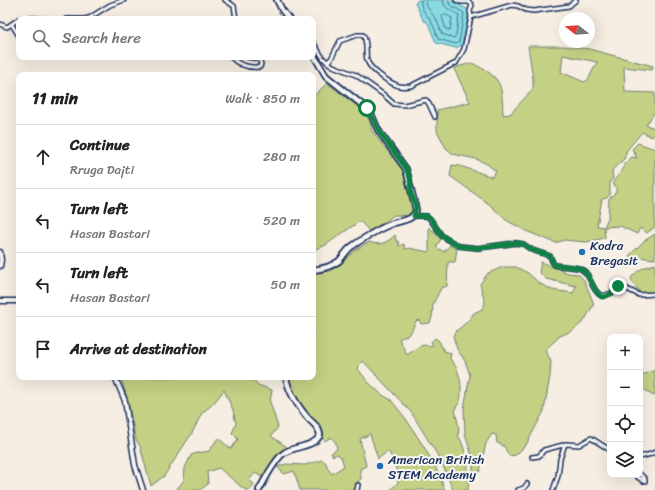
<!DOCTYPE html>
<html lang="en">
<head>
<meta charset="utf-8">
<style>
	body { margin:0; font-family:Sriracha,sans-serif; background:#f2f2f2; color:#222 }
	.controls { position:absolute; right:12px; bottom:12px; display:grid; overflow:hidden; border-radius:8px; box-shadow:0 4px 16px #0002 }
	.controls button { width:36px; height:36px; display:grid; place-items:center; padding:0; border:0; border-bottom:1px solid #e0e0e0; background:#fff; color:#222; font:20px sans-serif }
	.compass { position:absolute; left:559px; top:12px; width:36px; height:36px; border-radius:50%; background:#fff; box-shadow:0 4px 16px #0002; rotate:287deg }
	.stop { position:absolute; width:12px; height:12px; margin:-9px; border:3px solid #0b8043; border-radius:50%; background:#fff }
	.stop.end { background:#0b8043; border-color:#fff; box-shadow:0 1px 4px #0008 }
	.list { margin:0; padding:0; list-style:none }
	h2 { display:flex; justify-content:space-between; align-items:center; height:52px; margin:0; padding:0 16px; font-size:17px }
	h2 small { font-size:13px; font-weight:400; color:#767676 }
	.list li { display:grid; grid-template-columns:26px 1fr auto; gap:12px; align-items:center; box-sizing:border-box; height:64px; padding:0 16px; border-top:1px solid #e0e0e0 }
	.list b { display:block; font-size:15px; white-space:nowrap }
	.list p { margin:0; font-size:13px; white-space:nowrap; color:#767676 }
	.list em { font-size:13px; font-style:normal; color:#767676 }
	.icon { flex:none; width:22px; height:22px; fill:none; stroke:currentColor; stroke-width:2; stroke-linecap:round; stroke-linejoin:round }
	.map { position:relative; flex:none; width:655px; height:490px; overflow:hidden }
	.search { position:absolute; background:#fff; box-shadow:0 4px 16px #0002; left:16px; top:16px; width:300px; height:44px; display:flex; align-items:center; gap:10px; box-sizing:border-box; padding:0 14px; border-radius:8px; color:#767676; font-size:15px }
	.panel { position:absolute; background:#fff; box-shadow:0 4px 16px #0002; left:16px; top:72px; width:300px; height:308px; border-radius:8px }
	.map>svg:first-child { display:block }
	.green { fill:#c4d084; stroke:#708071; fill-rule:evenodd }
	.water { fill:#89dae1; stroke:#5d96ad }
	.lines { fill:none; stroke-linecap:round; stroke-linejoin:round }
	.shore { stroke:#477392; stroke-width:1 }
	.minor-casing { stroke:#1b2f5e; stroke-width:6 }
	.tertiary-casing { stroke:#1b2f5e; stroke-width:7 }
	.secondary-casing { stroke:#1b2f5e; stroke-width:8 }
	.minor { stroke:#f6f6f2; stroke-width:3 }
	.tertiary { stroke:#f6f6f2; stroke-width:4 }
	.secondary { stroke:#f6f6f2; stroke-width:4.5 }
	.route { stroke:#0b8043; stroke-width:5 }
	.poi-dot { fill:#1f6fb2; stroke:#f6f6f2; stroke-width:1.5 }
	.labels { text-anchor:middle; dominant-baseline:central; stroke-width:4; stroke-linejoin:round; paint-order:stroke }
	.poi-label { font-size:13px; fill:#1b2f5e; stroke:#f6f6f2; text-anchor:start }
</style>
</head>
<body>
<div class="map">
<svg width="655" height="490" viewBox="0 0 655 490">
	<rect width="100%" height="100%" fill="#f6eee2"/>
	<filter id="ink" filterUnits="userSpaceOnUse"><feTurbulence type="fractalNoise" baseFrequency=".025" numOctaves="2"/><feDisplacementMap in="SourceGraphic" scale="8" xChannelSelector="R" yChannelSelector="G"/><feConvolveMatrix kernelMatrix="1 2 1 2 8 2 1 2 1" color-interpolation-filters="sRGB"/></filter>
	<g filter="url(#ink)">
		<!-- green -->
		<g class="green">
			<path d="M 528,46 L 564,46 L 589,49 L 653,66 L 652,70 L 624,67 L 625,92 L 655,93 L 655,112 L 646,125 L 655,128 L 655,133 L 652,137 L 642,132 L 627,150 L 624,159 L 612,170 L 613,179 L 610,181 L 610,194 L 607,198 L 602,199 L 597,226 L 604,227 L 608,218 L 609,199 L 616,192 L 616,187 L 613,184 L 613,182 L 624,168 L 624,164 L 632,157 L 637,158 L 632,149 L 638,143 L 655,149 L 655,227 L 647,233 L 640,228 L 637,234 L 620,226 L 604,227 L 605,238 L 586,242 L 564,240 L 556,243 L 526,231 L 506,220 L 489,204 L 450,176 L 452,165 L 460,166 L 492,177 L 496,171 L 487,164 L 476,159 L 453,154 L 446,148 L 437,131 L 437,110 L 470,102 L 454,69 L 457,67 L 472,63 C 502,78 502,83 503,115 L 510,114 L 533,89 L 533,79 ZM 563,55 L 597,62 L 588,80 L 584,82 L 561,72 Z"/>
			<polygon points="327,83 364,111 370,122 372,131 404,172 412,203 413,213 411,216 394,215 385,222 369,231 360,221 324,246 313,250 313,97"/>
			<path d="M 429,227 L 441,239 L 436,247 L 444,252 L 450,245 L 457,249 L 455,262 L 448,262 L 447,286 L 441,288 L 433,304 L 432,317 L 430,323 L 421,324 L 419,320 L 416,321 L 410,334 L 399,339 L 407,355 C 417,348 421,343 432,346 L 433,345 L 431,342 L 435,338 L 439,341 L 444,351 L 451,353 L 450,359 C 460,368 463,388 460,401 C 459,404 456,407 455,409 L 459,429 L 458,435 C 467,450 470,473 468,490 L 453,490 L 441,461 L 411,412 L 363,361 L 360,363 L 358,369 L 368,382 L 381,394 L 391,400 L 406,419 L 424,447 L 435,466 L 445,490 L 390,490 L 398,483 C 397,470 395,462 388,451 L 378,459 L 370,434 L 360,439 L 366,466 L 360,469 L 361,479 L 356,483 L 356,488 L 355,490 L 300,490 L 294,471 L 284,474 L 277,467 L 286,464 L 305,465 L 322,460 L 326,463 L 328,469 L 332,474 L 344,466 L 341,457 L 337,454 L 333,456 L 331,453 L 337,449 L 336,443 L 331,437 L 325,441 L 322,438 L 320,427 L 302,408 L 296,399 L 290,385 L 290,377 L 313,377 L 313,273 L 330,271 L 339,265 L 355,250 L 369,242 C 380,246 387,243 395,235 L 396,241 L 398,241 L 399,246 L 404,244 L 405,249 L 409,248 L 429,252 Z"/>
			<polygon points="655,234 655,259 629,256 644,241"/>
			<polygon points="541,262 568,273 578,274 584,280 594,304 584,321 572,331 560,336 545,350 551,361 550,376 544,411 526,445 516,455 509,456 504,446 497,443 496,435 492,434 486,443 480,471 474,476 473,469 472,456 465,434 464,409 470,375 465,361 457,349 453,336 455,332 467,322 474,313 482,309 485,303 480,284 488,273 503,267 516,267 528,273 539,283 552,290 573,293 576,286 546,279 539,272"/>
			<path d="M 655,264 L 655,293 L 641,294 L 632,282 L 631,278 C 638,269 645,267 655,264 Z"/>
			<polygon points="655,370 655,395 653,396 640,386 640,376"/>
			<polygon points="122,377 251,377 258,385 272,390 270,402 278,427 271,436 287,447 262,477 255,473 249,480 254,484 250,490 245,490 219,468 207,472 208,484 200,490 176,490 184,480 185,468 191,455 197,453 209,451 218,438 231,449 238,439 232,433 236,424 233,410 224,390 213,404 202,413 192,433 164,476 151,486 140,446 136,440 126,394 122,381"/>
		</g>
		<!-- water -->
		<polygon class="water" points="418,0 450,0 469,10 465,37 462,45 456,48 436,43 428,23 423,20 415,3"/>
		<g class="lines">
			<!-- shore -->
			<g class="shore">
				<path d="M 421,0 C 420,11 428,15 432,23 C 435,28 436,34 438,39 L 456,44 L 459,42 L 464,13 L 450,5 L 448,0"/>
				<path d="M 426,0 C 426,8 431,12 435,18 C 439,22 439,29 442,34 L 454,38 L 456,35 L 459,15 C 452,10 444,10 443,0"/>
				<polygon points="442,15 444,14 452,18 450,30 446,29"/>
			</g>
			<defs>
				<g id="minor">
					<polyline points="225,0 234,6 236,19"/>
					<polyline points="471,17 512,5 518,6 526,10 534,11 569,6 576,0"/>
					<polyline points="66,19 84,19 89,18 110,5 124,0"/>
					<polyline points="0,24 7,27 19,19 32,18 45,19"/>
					<polyline points="12,25 19,36"/>
					<path d="M 313,42 L 323,58 L 327,62 L 331,59 L 340,41 L 357,35 L 363,35 C 368,42 365,52 367,60 C 369,69 389,83 399,86 C 403,87 407,86 411,86 L 456,63 L 464,49 L 471,17 L 470,11 L 472,5 L 469,2 L 460,2 L 456,0"/>
					<path d="M 231,57 C 238,65 249,68 260,67 L 261,64 L 259,59 L 247,57"/>
					<polyline points="327,62 333,66 356,75 384,95 394,104 404,105 426,100 429,104 435,117"/>
					<path d="M 414,216 L 427,216 L 430,219 L 442,236 L 459,246 L 478,248 L 516,243 L 523,244 L 532,250 L 550,256 L 553,263 L 555,265 C 563,267 573,266 581,269 C 592,274 590,290 602,296 L 612,293 L 617,286 L 619,285 L 639,295 L 655,294"/>
					<polyline points="532,457 539,456 544,450 567,444 579,445 591,438 610,450"/>
					<polyline points="640,457 651,454 655,452"/>
					<polyline points="635,475 643,481 645,481 645,479 640,474"/>
					<polyline points="357,490 358,485"/>
					<polyline points="518,490 524,488 527,484"/>
					<polyline points="553,490 558,476 560,459 565,444"/>
				</g>
				<g id="tertiary">
					<polyline points="0,252 1,260 0,266"/>
					<polyline points="0,301 19,301"/>
					<polyline points="115,377 125,401 135,465 143,490"/>
				</g>
				<g id="secondary">
					<polyline points="277,0 282,10 289,19"/>
					<path d="M 313,54 L 326,76 L 370,111 L 378,130 L 406,169 L 416,210 C 413,221 402,220 394,223 C 379,228 364,238 351,247 C 346,251 343,257 339,261 C 331,267 322,269 313,270"/>
					<path d="M 259,490 C 265,480 274,460 284,453 C 294,446 315,447 320,435 C 319,426 312,423 307,417 C 298,406 288,391 286,377"/>
				</g>
			</defs>
			<!-- minor casing -->
			<use href="#minor" class="minor-casing"/>
			<!-- tertiary casing -->
			<use href="#tertiary" class="tertiary-casing"/>
			<!-- secondary casing -->
			<use href="#secondary" class="secondary-casing"/>
			<!-- minor -->
			<use href="#minor" class="minor"/>
			<!-- tertiary -->
			<use href="#tertiary" class="tertiary"/>
			<!-- secondary -->
			<use href="#secondary" class="secondary"/>
		</g>
	</g>
	<g class="lines" filter="url(#ink)">
		<!-- route -->
		<path class="route" d="M 367,108 L 374,120 L 378,130 L 406,168 L 410,178 L 411,193 L 416,207 L 414,216 L 427,216 L 430,218 L 442,236 L 459,246 L 478,248 L 516,243 L 523,244 L 532,250 L 550,256 L 553,263 L 555,265 C 563,267 576,265 583,270 C 595,279 595,314 618,286"/>
	</g>
	<!-- markers -->
	<g class="poi-dot">
		<circle cx="582" cy="252" r="4"/>
		<circle cx="380" cy="466" r="4"/>
	</g>
	<g class="labels">
		<!-- poi labels -->
		<g class="poi-label">
			<text x="590" y="245">Kodra<tspan x="590" dy="15">Bregasit</tspan></text>
			<text x="388" y="459">American British<tspan x="388" dy="15">STEM Academy</tspan></text>
		</g>
	</g>
</svg>
<div class="controls">
<button>+</button>
<button>−</button>
<button><svg class="icon" aria-label="locate" viewBox="0 0 24 24"><circle cx="12" cy="12" r="6"/><path d="M12 2v4M12 18v4M2 12h4M18 12h4"/></svg></button>
<button><svg class="icon" aria-label="layers" viewBox="0 0 24 24"><path d="M12 4l9 5-9 5-9-5zM3 14l9 5 9-5"/></svg></button>
</div>
<svg class="compass" viewBox="-18 -18 36 36"><path d="M0-13l5 13h-10z" fill="#e53935"/><path d="M0 13l5-13h-10z" fill="#767676"/></svg>
<div class="stop" style="left:367px;top:108px"></div>
<div class="stop end" style="left:618px;top:286px"></div>
<div class="search"><svg class="icon" aria-label="search" viewBox="0 0 24 24"><circle cx="10" cy="10" r="6"/><path d="M15 15l6 6"/></svg>Search here</div>
<section class="panel">
<h2>11 min<small>Walk · 850 m</small></h2>
<ul class="list">
<li><svg class="icon" aria-label="ahead" viewBox="0 0 24 24"><path d="M12 20V5M6 11l6-6 6 6"/></svg><div><b>Continue</b><p>Rruga Dajti</p></div><em>280 m</em></li>
<li><svg class="icon" aria-label="left" viewBox="0 0 24 24"><path d="M17 20v-9H6M10 6l-5 5 5 5"/></svg><div><b>Turn left</b><p>Hasan Bastari</p></div><em>520 m</em></li>
<li><svg class="icon" aria-label="left" viewBox="0 0 24 24"><path d="M17 20v-9H6M10 6l-5 5 5 5"/></svg><div><b>Turn left</b><p>Hasan Bastari</p></div><em>50 m</em></li>
<li><svg class="icon" aria-label="arrive" viewBox="0 0 24 24"><path d="M6 21V4h12l-3 4 3 4H6"/></svg><div><b>Arrive at destination</b></div></li>
</ul>
</section>
</div>
</body>
</html>
